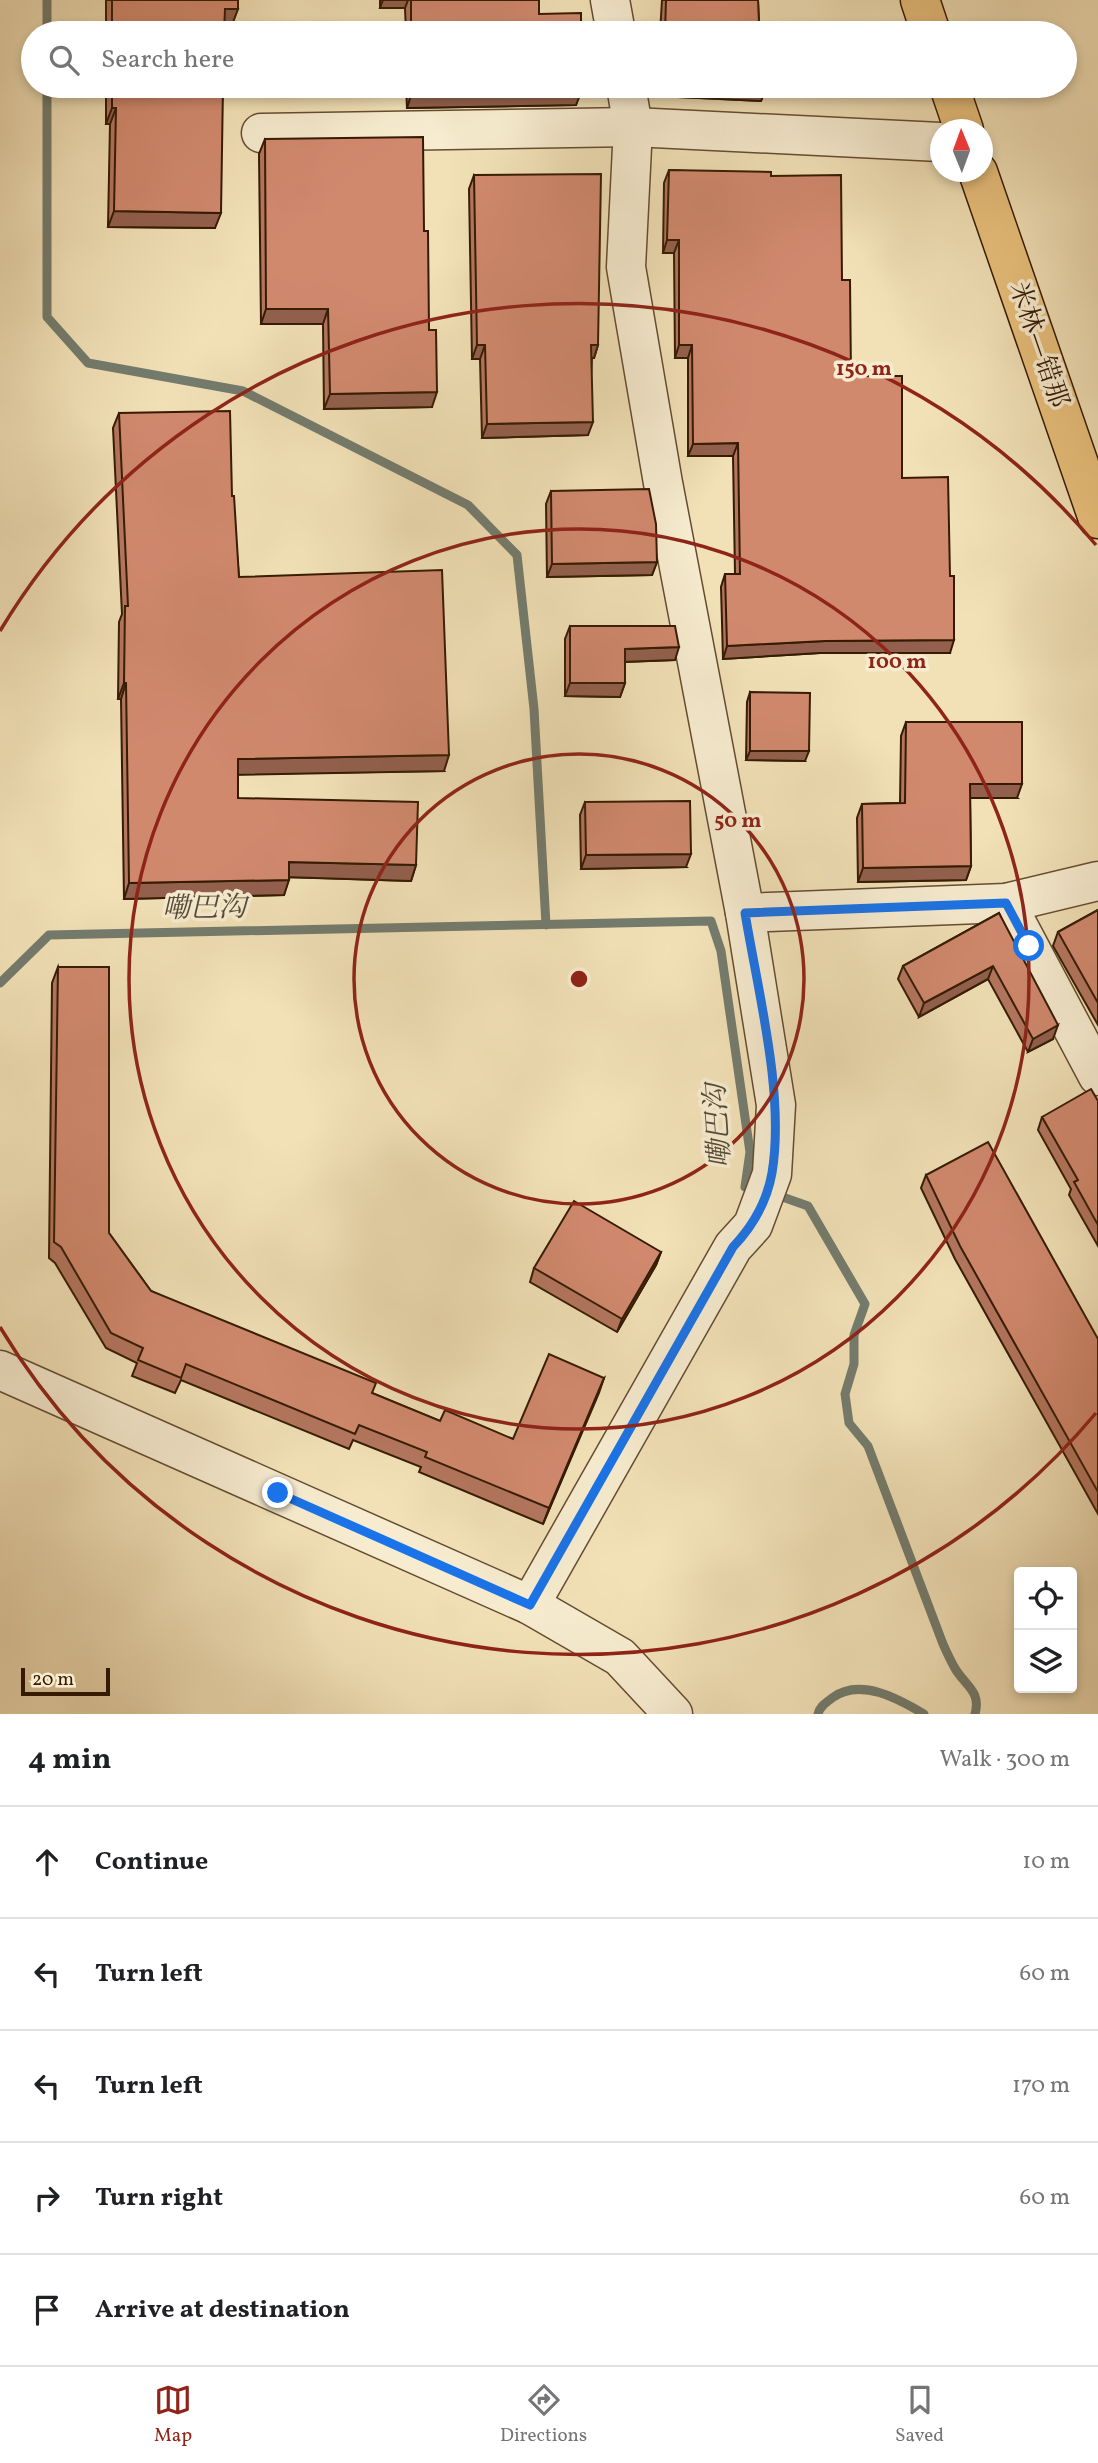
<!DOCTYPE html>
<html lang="en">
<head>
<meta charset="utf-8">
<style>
	body { margin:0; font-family:Vollkorn,"Noto Serif SC",serif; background:#f6f6f6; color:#202124 }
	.controls { position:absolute; right:21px; bottom:21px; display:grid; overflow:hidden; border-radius:7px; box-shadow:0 4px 10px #0003 }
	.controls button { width:63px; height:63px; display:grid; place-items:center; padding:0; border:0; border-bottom:2px solid #e0e0e0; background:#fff; color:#202124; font:35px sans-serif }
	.compass { position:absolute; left:930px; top:119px; width:63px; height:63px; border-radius:50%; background:#fff; box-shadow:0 4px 10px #0003; rotate:359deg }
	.scale { position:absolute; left:21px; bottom:18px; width:89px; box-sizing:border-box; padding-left:7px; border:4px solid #361b03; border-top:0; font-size:19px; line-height:24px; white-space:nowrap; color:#361b03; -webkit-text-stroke:5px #f7ecd0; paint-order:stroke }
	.stop { position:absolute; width:21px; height:21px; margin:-16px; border:5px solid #1a73e8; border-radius:50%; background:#fff }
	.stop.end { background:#1a73e8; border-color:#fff; box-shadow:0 2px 7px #0008 }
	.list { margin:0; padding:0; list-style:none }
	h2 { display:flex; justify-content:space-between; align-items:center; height:91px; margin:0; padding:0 28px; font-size:30px }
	h2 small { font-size:23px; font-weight:400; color:#757577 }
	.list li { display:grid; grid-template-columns:46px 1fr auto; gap:21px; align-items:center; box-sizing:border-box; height:112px; padding:0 28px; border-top:2px solid #e0e0e0 }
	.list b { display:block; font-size:26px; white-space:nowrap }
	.list em { font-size:23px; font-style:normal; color:#757577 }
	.icon { flex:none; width:38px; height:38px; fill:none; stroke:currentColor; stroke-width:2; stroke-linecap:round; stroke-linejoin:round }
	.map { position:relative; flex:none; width:1098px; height:1714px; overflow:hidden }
	.search { position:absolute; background:#fff; box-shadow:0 4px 10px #0003; left:21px; right:21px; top:21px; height:77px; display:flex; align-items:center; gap:18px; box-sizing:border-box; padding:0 24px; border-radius:38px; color:#757577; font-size:26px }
	.sheet { height:651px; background:#fff }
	nav { display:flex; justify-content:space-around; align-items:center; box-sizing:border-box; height:98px; border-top:2px solid #e0e0e0; background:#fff; font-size:19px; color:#757577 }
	nav a { display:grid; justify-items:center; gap:4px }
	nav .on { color:#8f2418 }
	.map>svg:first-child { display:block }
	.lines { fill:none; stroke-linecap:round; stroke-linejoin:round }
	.stream { stroke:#747c6e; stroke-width:9 }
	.minor-casing { stroke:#654c30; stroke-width:41 }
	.highway-casing { stroke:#361b03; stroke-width:41 }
	.minor { stroke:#f7ecd0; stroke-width:38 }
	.highway { stroke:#e9c07c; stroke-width:38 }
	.wall { fill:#b4765f; stroke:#361b03; stroke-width:2 }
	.shaded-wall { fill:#92604d; stroke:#361b03; stroke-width:2 }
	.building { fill:#d1896e; stroke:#361b03; stroke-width:2 }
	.route { stroke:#1a73e8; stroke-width:9 }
	.ring { fill:none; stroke:#8f2418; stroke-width:3.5 }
	.labels { text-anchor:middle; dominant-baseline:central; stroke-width:7; stroke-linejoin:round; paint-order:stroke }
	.street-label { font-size:26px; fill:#361b03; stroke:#f7ecd0 }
	.water-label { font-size:28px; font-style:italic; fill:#554b39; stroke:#f7ecd0 }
	.centre { fill:#8f2418; stroke:#f7ecd0; stroke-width:3.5 }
	.ring-label { font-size:21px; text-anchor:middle; font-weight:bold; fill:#8f2418; stroke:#f7ecd0; stroke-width:7; stroke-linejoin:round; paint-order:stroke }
</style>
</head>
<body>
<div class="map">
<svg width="1098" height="1714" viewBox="0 0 1098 1714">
	<rect width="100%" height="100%" fill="#f2e1b7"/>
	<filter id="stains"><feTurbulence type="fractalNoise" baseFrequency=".00286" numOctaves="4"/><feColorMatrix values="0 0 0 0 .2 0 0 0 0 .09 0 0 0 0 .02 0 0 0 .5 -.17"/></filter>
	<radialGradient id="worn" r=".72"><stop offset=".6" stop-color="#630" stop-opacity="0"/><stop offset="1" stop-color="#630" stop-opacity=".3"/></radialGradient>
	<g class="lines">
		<!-- stream -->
		<g class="stream">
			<polyline points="47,0 47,33"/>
			<polyline points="47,86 47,317 88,363 243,391 468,505 517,555 534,709 546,925"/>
			<polyline points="0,983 49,935 711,921 721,951 750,1152 745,1187 757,1190"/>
			<path d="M 774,1194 L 808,1206 L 865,1304 L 854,1335 L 854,1364 L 845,1394 L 849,1423 L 868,1446 L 943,1644 C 947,1653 951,1662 956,1670 C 967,1687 981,1692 975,1714"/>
			<path d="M 818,1714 C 820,1706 826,1703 832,1698 C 860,1677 899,1699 924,1714"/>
		</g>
		<defs>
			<g id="minor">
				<polyline points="610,0 616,33"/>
				<polyline points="261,133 633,127 940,142"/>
				<polyline points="1006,903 1098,1076"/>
				<polyline points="745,913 1006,903 1098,881"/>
				<polyline points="0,1370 530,1605 620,1657 673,1714"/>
				<polyline points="530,1605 733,1247 753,1225 772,1174 776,1105 745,913 663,483 626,267 633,127 626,86"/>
			</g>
			<g id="highway">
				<polyline points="920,0 931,33"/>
				<polyline points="949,86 964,130"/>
				<polyline points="978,172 1098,519"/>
			</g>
		</defs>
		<!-- minor casing -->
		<use href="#minor" class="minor-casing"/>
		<!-- highway casing -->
		<use href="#highway" class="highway-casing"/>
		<!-- minor -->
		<use href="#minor" class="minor"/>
		<!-- highway -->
		<use href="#highway" class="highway"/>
	</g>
	<!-- wall -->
	<g class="wall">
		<polygon points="106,0 238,0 232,25 224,25 224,33 106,33"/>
		<polygon points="380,0 539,0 539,14 581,33 406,33 405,8 380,8"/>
		<polygon points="662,0 758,0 759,22 768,33 660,33"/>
		<polygon points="106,86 223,86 215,228 108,227 110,124 106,124"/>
		<polygon points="406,86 582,86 576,105 407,108"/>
		<polygon points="658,86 766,86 761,101 658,96"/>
		<polygon points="265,139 424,231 432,407 324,409 323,324 261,324 259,154"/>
		<polygon points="669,170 771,176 842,280 851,376 902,478 950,653 820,653 723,659 721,587 725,574 735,574 733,456 688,456 688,358 675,358 674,253 663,253 664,183"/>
		<polygon points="474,175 598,345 594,358 592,358 588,435 482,438 480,359 472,359 469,189"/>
		<polygon points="119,413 232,496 239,577 444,771 238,774 238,798 416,865 411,881 289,877 284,895 124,899 121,699 118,699 119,622 122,614 113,428"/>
		<polygon points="551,491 657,562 652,575 547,577 546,504"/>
		<polygon points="570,626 675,660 625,662 625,683 620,697 565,696 565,639"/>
		<polygon points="750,692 805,761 746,760 747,702"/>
		<polygon points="906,722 1017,798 970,798 971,866 966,880 858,882 857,818 862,804 900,803 901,736"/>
		<polygon points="585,802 686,867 581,869 580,815"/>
		<polygon points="1098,910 1098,1025 1053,946 1058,932"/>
		<polygon points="999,913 1053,1039 1028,1052 988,979 919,1017 898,979 903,966"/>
		<polygon points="58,967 109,1233 151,1291 372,1393 440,1421 513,1439 604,1378 543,1524 419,1472 421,1467 353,1440 349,1449 181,1380 175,1393 132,1376 137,1363 106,1348 55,1263 49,1258 52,983"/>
		<polygon points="1098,1101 1098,1246 1069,1195 1071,1189 1038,1130 1042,1117"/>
		<polygon points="926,1175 1098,1339 1098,1514 955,1259 921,1188"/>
		<polygon points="661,1252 656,1265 617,1332 530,1282 534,1268"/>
	</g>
	<!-- shaded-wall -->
	<g class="shaded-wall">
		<polygon points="383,0 408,0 405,8 380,8"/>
		<polygon points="225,9 238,9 232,25 219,25"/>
		<polygon points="661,86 733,86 766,87 761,101 658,96"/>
		<polygon points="582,90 576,105 407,108 412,92"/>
		<polygon points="112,108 116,108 110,124 106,124"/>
		<polygon points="114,211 221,213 215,228 108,227"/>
		<polygon points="667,240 679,240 674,253 663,253"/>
		<polygon points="266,309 328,309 323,324 261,324"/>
		<polygon points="477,345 485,345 480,359 472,359"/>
		<polygon points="591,345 598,345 594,358 586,358"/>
		<polygon points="679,345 692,345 688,358 675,358"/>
		<polygon points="437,392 432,407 324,409 330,394"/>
		<polygon points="593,422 588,435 482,438 487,424"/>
		<polygon points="738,443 733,456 688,456 693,444"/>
		<polygon points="657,562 652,575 547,577 552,564"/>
		<polygon points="954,640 950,653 820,653 723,659 727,646 825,641"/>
		<polygon points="679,647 675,660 620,662 625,649"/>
		<polygon points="124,683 126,683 121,699 118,699"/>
		<polygon points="570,683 625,683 620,697 565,696"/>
		<polygon points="750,751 809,751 805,761 746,760"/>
		<polygon points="449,755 444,771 233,775 238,759"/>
		<polygon points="970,784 1022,784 1017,798 965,798"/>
		<polygon points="691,854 686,867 581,869 586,855"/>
		<polygon points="289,862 416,865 411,881 283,877"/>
		<polygon points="971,866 966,880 858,882 863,868"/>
		<polygon points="289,880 284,895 124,899 129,883"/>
		<polygon points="993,966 988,979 919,1017 924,1003"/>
		<polygon points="1058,1025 1053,1039 1028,1052 1033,1039"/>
		<polygon points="661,1252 656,1265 617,1332 622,1319"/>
		<polygon points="604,1378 599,1393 543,1524 549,1508"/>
	</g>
	<!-- building -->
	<g class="building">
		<polygon points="112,0 238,0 238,9 225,9 224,33 112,33"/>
		<polygon points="411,0 539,0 539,14 581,13 581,33 411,33"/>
		<polygon points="666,0 758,0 759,22 769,22 768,33 665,33"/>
		<polygon points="112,86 223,86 221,213 114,211 116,108 112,108"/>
		<polygon points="412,86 582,86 582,90 412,92"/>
		<polygon points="733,86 766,86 766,87"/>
		<polygon points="423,137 424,231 428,231 429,330 436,330 437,392 330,394 328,309 266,309 265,139"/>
		<polygon points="669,170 771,172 771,176 841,175 842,280 850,280 851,376 902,376 902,478 948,477 950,576 954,576 954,640 825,641 727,646 725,574 740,574 738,443 693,444 692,345 679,345 679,240 667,240"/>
		<polygon points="601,174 598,345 591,345 593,422 487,424 485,345 477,345 474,175"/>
		<polygon points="230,411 232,496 234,496 239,577 442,570 449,755 238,759 238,798 418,802 416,865 289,862 289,880 129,883 126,683 124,683 125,606 128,606 119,413"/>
		<polygon points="649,489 656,524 657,562 552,564 551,491"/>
		<polygon points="570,626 675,626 679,647 625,649 625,683 570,683"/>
		<polygon points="750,692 810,693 809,751 750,751"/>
		<polygon points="906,722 1022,722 1022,784 970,784 971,866 863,868 862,804 905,803"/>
		<polygon points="690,801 691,854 586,855 585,802"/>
		<polygon points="1098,910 1098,1003 1058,932"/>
		<polygon points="999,913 1058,1025 1033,1039 993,966 924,1003 903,966"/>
		<polygon points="58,967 109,967 109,1233 151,1291 376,1383 372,1393 440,1421 445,1410 513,1439 549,1354 604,1378 549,1508 425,1457 427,1452 359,1425 355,1434 186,1364 181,1378 138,1360 143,1348 111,1333 61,1247 54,1242"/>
		<polygon points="1091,1089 1098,1101 1098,1225 1074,1182 1078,1180 1042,1117"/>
		<polygon points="988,1142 1098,1339 1098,1492 960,1246 926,1175"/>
		<polygon points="574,1201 661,1252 622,1319 534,1268"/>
	</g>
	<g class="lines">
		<!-- route -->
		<path class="route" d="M 278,1493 L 530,1605 L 733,1247 C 752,1227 767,1201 772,1173 C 785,1095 758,992 745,913 L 1006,903 L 1029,946"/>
	</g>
	<!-- distance rings -->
	<g class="ring">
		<circle cx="579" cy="979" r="225"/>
		<circle cx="579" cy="979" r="450"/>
		<path d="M1096 1413A675 675 0 0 1 0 1327M0 631A675 675 0 0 1 1096 545"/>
	</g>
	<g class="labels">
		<!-- street labels -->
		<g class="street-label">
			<text transform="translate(1038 345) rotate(71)">米林—错那</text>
		</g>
		<!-- water labels -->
		<g class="water-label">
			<text transform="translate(204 909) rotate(-1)">嘞巴沟</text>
			<text transform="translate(719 1126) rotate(-94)">嘞巴沟</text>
		</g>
	</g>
	<circle cx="579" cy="979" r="10" class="centre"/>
	<g class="ring-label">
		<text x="864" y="375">150 m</text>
		<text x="897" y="668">100 m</text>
		<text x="738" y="827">50 m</text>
	</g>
	<rect width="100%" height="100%" filter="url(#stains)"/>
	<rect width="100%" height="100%" fill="url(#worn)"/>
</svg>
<div class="controls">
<button><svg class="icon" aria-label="locate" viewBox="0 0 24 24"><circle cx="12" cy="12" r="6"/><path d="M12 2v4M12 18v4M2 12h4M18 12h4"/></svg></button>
<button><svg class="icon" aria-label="layers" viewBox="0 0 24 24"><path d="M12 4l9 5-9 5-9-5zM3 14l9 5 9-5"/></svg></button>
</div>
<svg class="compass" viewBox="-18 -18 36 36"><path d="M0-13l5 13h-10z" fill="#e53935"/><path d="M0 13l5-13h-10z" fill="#757577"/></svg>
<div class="scale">20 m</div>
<div class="stop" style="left:1029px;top:946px"></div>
<div class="stop end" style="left:278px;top:1493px"></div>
<div class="search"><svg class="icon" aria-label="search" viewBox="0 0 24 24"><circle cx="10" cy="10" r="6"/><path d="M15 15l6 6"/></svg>Search here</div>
</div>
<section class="sheet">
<h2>4 min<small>Walk · 300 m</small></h2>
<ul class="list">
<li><svg class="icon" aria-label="ahead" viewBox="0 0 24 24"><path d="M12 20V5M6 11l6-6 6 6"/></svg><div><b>Continue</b></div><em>10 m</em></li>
<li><svg class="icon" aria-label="left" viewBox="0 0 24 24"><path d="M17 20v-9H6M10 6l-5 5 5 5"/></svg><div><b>Turn left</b></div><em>60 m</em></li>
<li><svg class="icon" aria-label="left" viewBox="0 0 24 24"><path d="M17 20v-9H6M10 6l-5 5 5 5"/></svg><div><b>Turn left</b></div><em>170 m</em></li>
<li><svg class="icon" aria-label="right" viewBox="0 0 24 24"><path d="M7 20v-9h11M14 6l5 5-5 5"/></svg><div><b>Turn right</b></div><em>60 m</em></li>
<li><svg class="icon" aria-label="arrive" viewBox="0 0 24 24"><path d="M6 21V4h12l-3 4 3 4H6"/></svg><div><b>Arrive at destination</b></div></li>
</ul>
</section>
<nav>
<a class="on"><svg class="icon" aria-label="map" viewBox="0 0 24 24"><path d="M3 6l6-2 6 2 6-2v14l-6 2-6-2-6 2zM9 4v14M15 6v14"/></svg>Map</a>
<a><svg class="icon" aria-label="directions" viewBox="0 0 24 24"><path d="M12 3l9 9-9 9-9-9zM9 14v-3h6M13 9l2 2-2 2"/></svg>Directions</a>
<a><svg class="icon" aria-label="saved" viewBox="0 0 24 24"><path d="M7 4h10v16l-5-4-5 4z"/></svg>Saved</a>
</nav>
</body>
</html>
